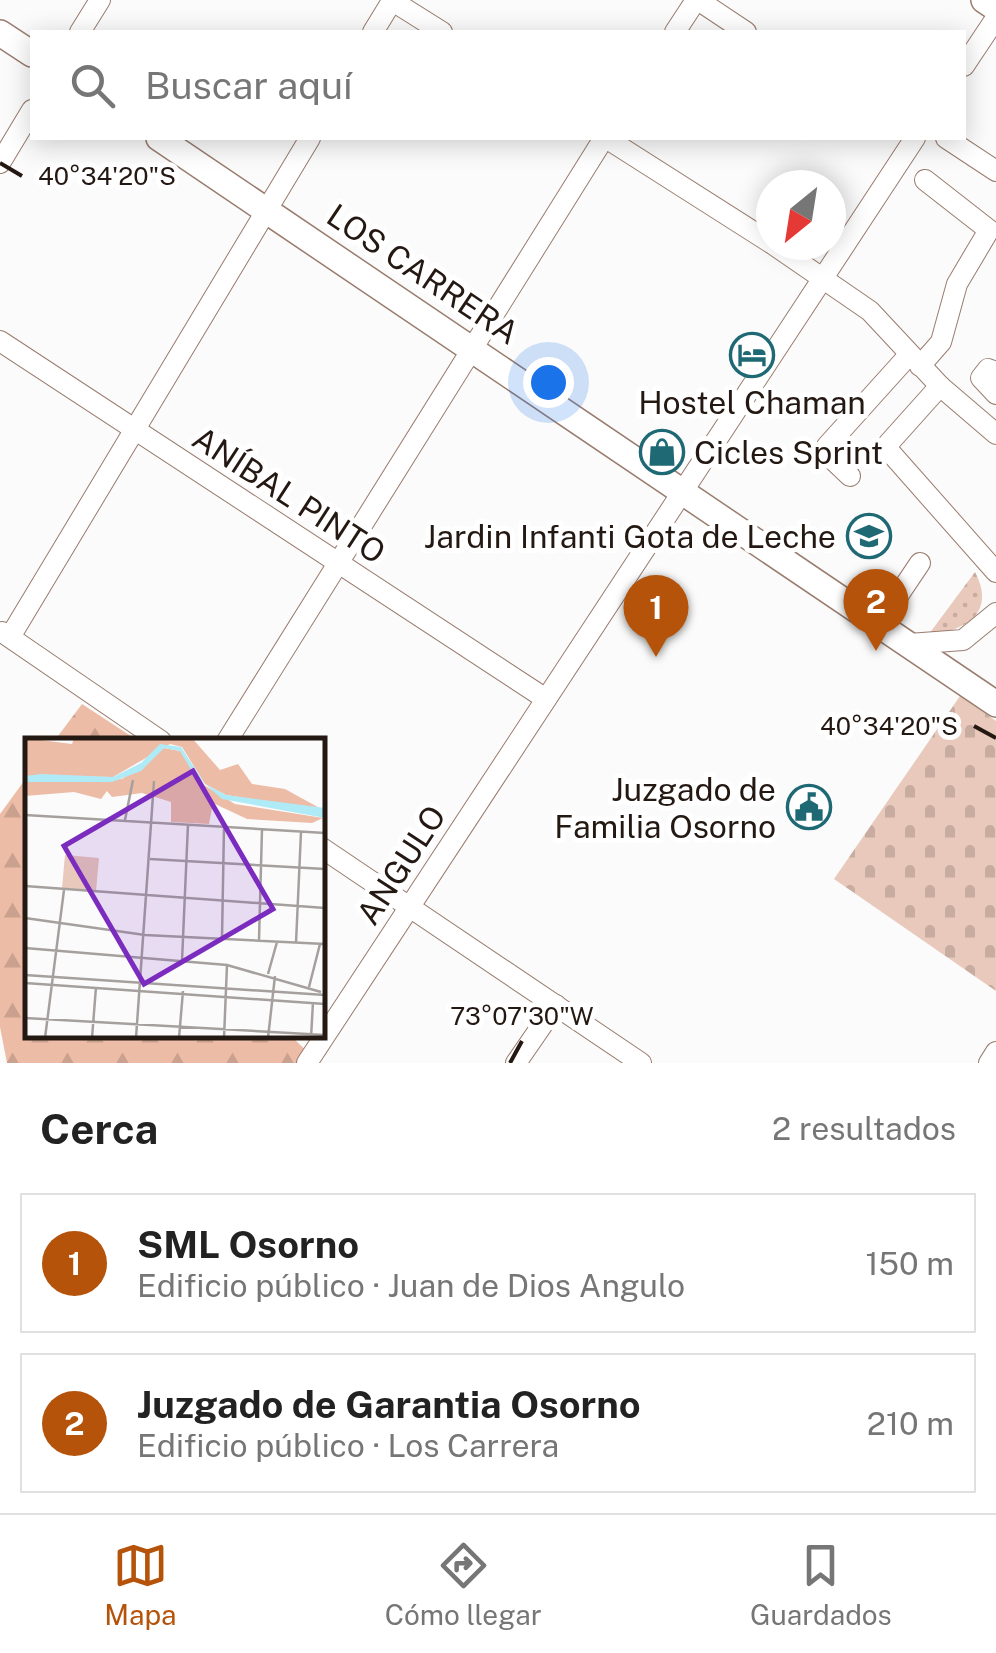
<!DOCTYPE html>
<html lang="es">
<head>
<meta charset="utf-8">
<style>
	body { margin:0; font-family:"Public Sans",sans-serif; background:#f6f6f6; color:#222 }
	.compass { position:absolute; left:756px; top:170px; width:90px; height:90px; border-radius:50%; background:#fff; box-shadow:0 5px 25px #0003; rotate:210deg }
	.you { position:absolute; left:548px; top:382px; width:35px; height:35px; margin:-25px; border:8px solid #fff; border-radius:50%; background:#1a73e8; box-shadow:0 0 0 15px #1a73e833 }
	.badge { display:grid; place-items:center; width:65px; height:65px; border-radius:50%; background:#b45309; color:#fff; font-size:32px; font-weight:700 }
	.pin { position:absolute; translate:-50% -82px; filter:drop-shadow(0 2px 5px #0008) }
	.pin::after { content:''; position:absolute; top:52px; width:35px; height:30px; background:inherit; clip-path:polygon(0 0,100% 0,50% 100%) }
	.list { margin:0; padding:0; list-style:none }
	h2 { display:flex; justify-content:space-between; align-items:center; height:130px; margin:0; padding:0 40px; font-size:42px }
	h2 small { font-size:32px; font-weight:400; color:#767676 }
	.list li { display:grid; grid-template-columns:65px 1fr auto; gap:30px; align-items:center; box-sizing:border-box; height:140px; margin:0 20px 20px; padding:0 20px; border:2px solid #e0e0e0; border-radius:0px }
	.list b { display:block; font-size:38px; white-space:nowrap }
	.list p { margin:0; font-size:32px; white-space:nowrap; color:#767676 }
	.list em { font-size:32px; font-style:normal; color:#767676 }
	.icon { flex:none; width:55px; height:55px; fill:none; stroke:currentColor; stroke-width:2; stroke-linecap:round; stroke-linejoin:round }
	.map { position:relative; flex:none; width:996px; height:1063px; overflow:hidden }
	.search { position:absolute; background:#fff; box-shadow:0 5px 25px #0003; left:30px; right:30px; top:30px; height:110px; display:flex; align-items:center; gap:25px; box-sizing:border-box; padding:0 35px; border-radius:0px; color:#767676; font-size:38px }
	.sheet { height:450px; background:#fff }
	nav { display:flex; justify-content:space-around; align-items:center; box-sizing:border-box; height:140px; border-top:2px solid #e0e0e0; background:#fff; font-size:28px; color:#767676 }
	nav a { display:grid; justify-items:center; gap:5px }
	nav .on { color:#b45309 }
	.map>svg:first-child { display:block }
	.grass { fill:url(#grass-dots) }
	.forest { fill:url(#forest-firs) }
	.cemetery { fill:url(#cemetery-stones) }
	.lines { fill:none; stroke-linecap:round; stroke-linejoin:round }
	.minor-casing { stroke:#997c6e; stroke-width:22 }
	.major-casing { stroke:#997c6e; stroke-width:28 }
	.minor { stroke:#fff; stroke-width:20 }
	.major { stroke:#fff; stroke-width:25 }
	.ticks { fill:none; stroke:#241813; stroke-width:4 }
	.labels { text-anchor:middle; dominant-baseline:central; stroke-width:10; stroke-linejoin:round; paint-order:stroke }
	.street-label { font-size:32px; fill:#241813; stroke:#fff }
	.poi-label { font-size:32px; fill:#241813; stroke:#fff; text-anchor:end }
	.inset-road { fill:none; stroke:#a5a09e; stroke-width:2.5 }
	.view { fill:#7b2cbf; fill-opacity:0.15; stroke:#7b2cbf; stroke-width:5 }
	.inset-edge { fill:none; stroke:#241813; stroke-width:5 }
	.ticks-label { font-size:25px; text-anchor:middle; fill:#241813; stroke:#fff; stroke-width:10; stroke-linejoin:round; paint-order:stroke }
</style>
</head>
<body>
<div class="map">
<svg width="996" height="1063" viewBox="0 0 996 1063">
	<defs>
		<pattern id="grass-dots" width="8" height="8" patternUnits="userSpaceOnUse" patternTransform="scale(2.5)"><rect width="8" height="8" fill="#e9c9bb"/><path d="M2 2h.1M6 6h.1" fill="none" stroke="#c8aca0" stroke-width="1.8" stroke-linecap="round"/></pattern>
		<pattern id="forest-firs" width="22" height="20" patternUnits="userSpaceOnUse" patternTransform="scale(2.5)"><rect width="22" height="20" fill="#ecbca6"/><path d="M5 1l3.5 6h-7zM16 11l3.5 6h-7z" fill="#caa18e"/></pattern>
		<pattern id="cemetery-stones" width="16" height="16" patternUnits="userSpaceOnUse" patternTransform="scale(2.5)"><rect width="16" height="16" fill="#e9c9bb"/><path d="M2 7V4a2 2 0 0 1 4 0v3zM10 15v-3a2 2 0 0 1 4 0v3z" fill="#c8aca0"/></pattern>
	</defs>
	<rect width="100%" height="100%" fill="#fbfbfb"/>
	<!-- grass -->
	<path class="grass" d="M 975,572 C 996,612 967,631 929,634 Z"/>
	<!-- forest -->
	<g class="forest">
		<polygon points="82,704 137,740 55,740"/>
		<polygon points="27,777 28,1036 291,1036 319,1063 7,1063 0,1027 0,814"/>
	</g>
	<!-- cemetery -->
	<polygon class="cemetery" points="960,696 996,721 996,991 834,879"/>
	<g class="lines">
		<defs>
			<g id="minor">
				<polyline points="391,0 442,32"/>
				<polyline points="698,0 746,32"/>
				<polyline points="80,32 100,0"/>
				<polyline points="373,32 392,1"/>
				<polyline points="675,32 696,0"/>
				<polyline points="964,66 996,18"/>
				<polyline points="606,138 771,243"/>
				<polyline points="946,138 996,171"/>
				<polyline points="0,163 32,110"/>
				<polyline points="774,245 870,311 940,386 996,434"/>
				<polyline points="0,341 546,699"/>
				<polyline points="920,366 941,342 957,284 989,230 925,180"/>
				<polyline points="996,372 988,369 981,378 996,394"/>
				<polyline points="940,386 888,444 890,452 996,572"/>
				<polyline points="850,476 830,457 827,446 909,355"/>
				<polyline points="879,624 920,563"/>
				<polyline points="2,632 161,741"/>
				<polyline points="10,637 310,138"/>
				<polyline points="909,644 963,640 996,613"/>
				<polyline points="227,741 604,138"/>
				<polyline points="322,848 641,1063"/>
				<polyline points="307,1063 915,138"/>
				<polyline points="516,1063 556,1005"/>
				<polyline points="989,1063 996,1052"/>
			</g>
			<g id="major">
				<polyline points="984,0 996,8"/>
				<polyline points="0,33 32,54"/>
				<polyline points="159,138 996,704"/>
			</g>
		</defs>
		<!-- minor casing -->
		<use href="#minor" class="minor-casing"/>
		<!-- major casing -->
		<use href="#major" class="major-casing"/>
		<!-- minor -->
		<use href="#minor" class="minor"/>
		<!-- major -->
		<use href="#major" class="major"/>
	</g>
	<!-- ticks -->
	<path class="ticks" d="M 0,163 L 22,176M 974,726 L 996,738M 510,1063 L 522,1041"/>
	<!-- icons -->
	<defs>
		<symbol id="hotel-ring" viewBox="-11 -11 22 22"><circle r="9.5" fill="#fff" stroke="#1f6974" stroke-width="1.5"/><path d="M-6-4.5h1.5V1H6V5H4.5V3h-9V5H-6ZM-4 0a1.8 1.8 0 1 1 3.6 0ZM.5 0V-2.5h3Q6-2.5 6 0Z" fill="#1f6974"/></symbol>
		<symbol id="shop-ring" viewBox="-11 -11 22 22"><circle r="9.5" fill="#fff" stroke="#1f6974" stroke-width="1.5"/><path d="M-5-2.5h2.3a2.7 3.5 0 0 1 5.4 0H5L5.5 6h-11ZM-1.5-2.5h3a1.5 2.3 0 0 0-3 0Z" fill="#1f6974"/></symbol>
		<symbol id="school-ring" viewBox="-11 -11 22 22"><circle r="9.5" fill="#fff" stroke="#1f6974" stroke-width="1.5"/><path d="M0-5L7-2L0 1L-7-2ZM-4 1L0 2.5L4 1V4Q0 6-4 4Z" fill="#1f6974"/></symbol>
		<symbol id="civic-ring" viewBox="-11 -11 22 22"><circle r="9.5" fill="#fff" stroke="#1f6974" stroke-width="1.5"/><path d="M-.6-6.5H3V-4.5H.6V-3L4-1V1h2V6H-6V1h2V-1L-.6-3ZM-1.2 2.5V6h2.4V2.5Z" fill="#1f6974"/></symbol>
	</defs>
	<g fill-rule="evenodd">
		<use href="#hotel-ring" x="727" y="330" width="50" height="50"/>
		<use href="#shop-ring" x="637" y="427" width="50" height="50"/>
		<use href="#school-ring" x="844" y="511" width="50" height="50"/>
		<use href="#civic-ring" x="784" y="782" width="50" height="50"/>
	</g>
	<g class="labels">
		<!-- street labels -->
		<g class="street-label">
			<text transform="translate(423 274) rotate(34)">LOS CARRERA</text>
			<text transform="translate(289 495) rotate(33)">ANÍBAL PINTO</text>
			<text transform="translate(401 865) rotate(-57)">ANGULO</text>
		</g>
		<!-- poi labels -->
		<g class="poi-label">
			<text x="752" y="402" text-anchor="middle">Hostel Chaman</text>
			<text x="694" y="452" text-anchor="start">Cicles Sprint</text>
			<text x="836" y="536">Jardin Infanti Gota de Leche</text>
			<text x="776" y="789">Juzgado de<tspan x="776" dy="37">Familia Osorno</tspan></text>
		</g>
	</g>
	<!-- overview -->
	<g transform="translate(25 738)">
		<rect width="300" height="300" fill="#fbfbfb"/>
		<path d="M 0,0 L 47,6 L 49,0 L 167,0 L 195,32 L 213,26 L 227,46 L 260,51 L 300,73 L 201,57 L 180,46 L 157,9 L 145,6 L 88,39 L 0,38 ZM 139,10 L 155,13 L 179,47 L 210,66 L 298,80 L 287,85 L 222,81 L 188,65 L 184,86 L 146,84 L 146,64 L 117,55 L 87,59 L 82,53 L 76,61 L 49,54 L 0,58 L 0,44 L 97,41 Z" fill="#ecbca6"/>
		<path d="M 40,117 L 74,120 L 71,153 L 37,150 Z" fill="#e9c9bb"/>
		<path d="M 135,6 L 156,9 L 180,46 L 201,57 L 300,70 L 300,80 L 197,61 L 168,35 L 155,13 L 139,10 L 116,33 L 87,44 L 0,44 L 0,38 L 16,36 L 88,39 L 116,25 Z" fill="#afebf6"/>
		<path class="inset-road" d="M 0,77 L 300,95M 100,82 L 108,42M 125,121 L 300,131M 0,148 L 300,170M 0,180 L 120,197 L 300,206M 197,200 L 199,89M 234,202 L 237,91M 271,205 L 276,94M 0,210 L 202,227 L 296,254M 157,223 L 163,86M 243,236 L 252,204M 0,237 L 300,257M 0,245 L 300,266M 284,249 L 295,206M 0,280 L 300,297M 20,300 L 39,152M 67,300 L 71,249M 111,300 L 129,43M 154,300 L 158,253M 199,300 L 202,227M 243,300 L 250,238M 286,300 L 288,264"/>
		<path class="view" d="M 168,33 L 248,171 L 119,246 L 39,108 Z"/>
		<rect width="300" height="300" class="inset-edge"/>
	</g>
	<g class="ticks-label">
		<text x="107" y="185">40°34'20"S</text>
		<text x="889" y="735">40°34'20"S</text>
		<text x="522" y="1025">73°07'30"W</text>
	</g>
</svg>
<svg class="compass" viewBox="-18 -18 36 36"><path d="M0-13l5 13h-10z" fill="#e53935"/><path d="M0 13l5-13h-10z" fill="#767676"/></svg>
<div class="you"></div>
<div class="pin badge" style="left:656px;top:657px">1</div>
<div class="pin badge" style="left:876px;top:651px">2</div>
<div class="search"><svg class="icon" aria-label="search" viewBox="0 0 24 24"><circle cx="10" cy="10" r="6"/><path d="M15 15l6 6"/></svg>Buscar aquí</div>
</div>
<section class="sheet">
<h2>Cerca<small>2 resultados</small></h2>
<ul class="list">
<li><span class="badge">1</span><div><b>SML Osorno</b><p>Edificio público · Juan de Dios Angulo</p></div><em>150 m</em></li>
<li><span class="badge">2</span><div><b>Juzgado de Garantia Osorno</b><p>Edificio público · Los Carrera</p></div><em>210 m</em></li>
</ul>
</section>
<nav>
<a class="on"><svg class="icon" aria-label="map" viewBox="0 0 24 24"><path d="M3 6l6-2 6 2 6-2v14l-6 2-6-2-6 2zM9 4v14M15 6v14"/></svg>Mapa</a>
<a><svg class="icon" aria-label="directions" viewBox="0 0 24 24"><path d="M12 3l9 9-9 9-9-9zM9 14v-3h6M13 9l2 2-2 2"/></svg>Cómo llegar</a>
<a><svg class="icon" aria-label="saved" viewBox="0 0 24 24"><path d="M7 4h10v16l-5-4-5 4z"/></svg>Guardados</a>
</nav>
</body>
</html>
